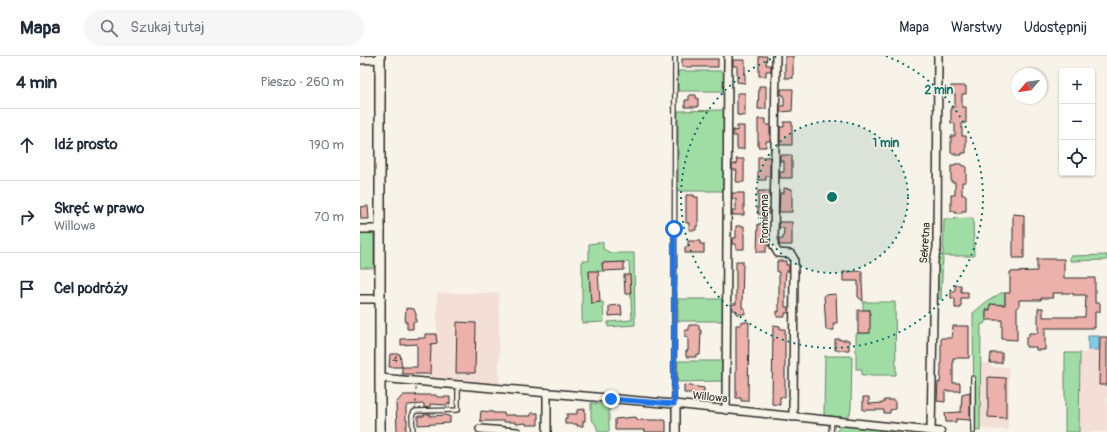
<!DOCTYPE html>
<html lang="pl">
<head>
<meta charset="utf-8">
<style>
	body { margin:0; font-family:Pangolin,sans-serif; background:#f6f6f7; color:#1f2937 }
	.controls { position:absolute; right:12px; top:12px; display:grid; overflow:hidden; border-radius:4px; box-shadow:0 1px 3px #0004 }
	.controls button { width:36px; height:36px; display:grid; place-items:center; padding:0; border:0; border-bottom:1px solid #e0e1e3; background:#fff; color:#1f2937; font:20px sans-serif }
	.compass { position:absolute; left:651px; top:12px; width:36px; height:36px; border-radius:50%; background:#fff; box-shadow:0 1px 3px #0004; rotate:241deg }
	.stop { position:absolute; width:12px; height:12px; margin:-9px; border:3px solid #1a73e8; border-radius:50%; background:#fff }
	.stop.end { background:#1a73e8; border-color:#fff; box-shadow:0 1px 4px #0008 }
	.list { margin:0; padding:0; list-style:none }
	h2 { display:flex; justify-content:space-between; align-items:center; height:52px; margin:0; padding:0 16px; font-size:17px }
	h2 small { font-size:13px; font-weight:400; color:#747a83 }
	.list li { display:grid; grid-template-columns:26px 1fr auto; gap:12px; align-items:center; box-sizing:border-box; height:72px; padding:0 16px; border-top:1px solid #e0e1e3 }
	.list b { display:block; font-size:15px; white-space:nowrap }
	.list p { margin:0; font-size:13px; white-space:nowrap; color:#747a83 }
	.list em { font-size:13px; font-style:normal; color:#747a83 }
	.icon { flex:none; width:22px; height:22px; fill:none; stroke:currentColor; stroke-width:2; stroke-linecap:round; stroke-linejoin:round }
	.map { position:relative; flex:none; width:747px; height:376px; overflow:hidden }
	header { display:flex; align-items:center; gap:24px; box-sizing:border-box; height:56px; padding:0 20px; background:#fff; border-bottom:1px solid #e0e1e3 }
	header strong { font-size:19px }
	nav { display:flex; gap:22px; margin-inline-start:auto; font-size:14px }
	.search { width:280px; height:36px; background:#f6f6f7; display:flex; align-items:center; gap:10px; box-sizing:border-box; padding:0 14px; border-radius:22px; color:#747a83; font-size:15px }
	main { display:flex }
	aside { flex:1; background:#fff }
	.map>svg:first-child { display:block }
	.built { fill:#f4dfd6 }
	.green { fill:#a0dda4; stroke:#668468 }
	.water { fill:#83cae4; stroke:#608a9a }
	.building { fill:#ecb1ab; stroke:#2b2b2b }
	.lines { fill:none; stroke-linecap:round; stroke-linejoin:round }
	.service-casing { stroke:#2b2b2b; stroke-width:6 }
	.minor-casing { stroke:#2b2b2b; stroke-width:10 }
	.tertiary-casing { stroke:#2b2b2b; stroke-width:12 }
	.path { stroke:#2b2b2b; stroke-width:1; stroke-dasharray:3 3; stroke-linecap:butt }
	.service { stroke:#f7f3e8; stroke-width:3.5 }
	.minor { stroke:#f7f3e8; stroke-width:7 }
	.tertiary { stroke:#f7f3e8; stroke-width:9 }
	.route { stroke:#1a73e8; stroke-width:5 }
	.ring { fill:none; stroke:#0f766e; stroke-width:2; stroke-dasharray:2 4 }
	.labels { text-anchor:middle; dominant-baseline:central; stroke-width:3; stroke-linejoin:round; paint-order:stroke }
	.number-label { font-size:9px; fill:#5b4c4b }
	.street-label { font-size:11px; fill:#2b2b2b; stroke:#f7f3e8 }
	.centre { fill:#0f766e; stroke:#f7f3e8; stroke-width:2 }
	.ring-label { font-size:12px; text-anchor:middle; font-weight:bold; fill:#0f766e; stroke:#f7f3e8; stroke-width:3; stroke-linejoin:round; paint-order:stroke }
</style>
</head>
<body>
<header>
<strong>Mapa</strong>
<div class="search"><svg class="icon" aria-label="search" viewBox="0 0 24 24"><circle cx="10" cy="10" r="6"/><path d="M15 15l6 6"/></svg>Szukaj tutaj</div>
<nav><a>Mapa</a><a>Warstwy</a><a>Udostępnij</a></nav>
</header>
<main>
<aside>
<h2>4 min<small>Pieszo · 260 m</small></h2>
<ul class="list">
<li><svg class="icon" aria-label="ahead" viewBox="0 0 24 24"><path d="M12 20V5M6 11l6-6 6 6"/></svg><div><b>Idź prosto</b></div><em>190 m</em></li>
<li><svg class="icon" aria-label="right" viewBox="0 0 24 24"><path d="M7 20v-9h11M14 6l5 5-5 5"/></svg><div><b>Skręć w prawo</b><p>Willowa</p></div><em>70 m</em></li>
<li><svg class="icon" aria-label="arrive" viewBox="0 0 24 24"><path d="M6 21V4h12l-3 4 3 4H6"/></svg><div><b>Cel podróży</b></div></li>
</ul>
</aside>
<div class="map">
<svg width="747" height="376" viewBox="0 0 747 376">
	<rect width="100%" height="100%" fill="#f7f3e8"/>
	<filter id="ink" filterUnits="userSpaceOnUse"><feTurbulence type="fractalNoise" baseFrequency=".025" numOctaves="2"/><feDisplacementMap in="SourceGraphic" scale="8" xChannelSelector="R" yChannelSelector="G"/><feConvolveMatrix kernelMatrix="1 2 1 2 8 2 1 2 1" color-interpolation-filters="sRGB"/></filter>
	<g filter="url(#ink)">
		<!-- built -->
		<g class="built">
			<polygon points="77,237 139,237 139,329 72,322 69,319 64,318 65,288 77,287"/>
			<polygon points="727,294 747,295 747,376 719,376 720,297 725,297"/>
			<polygon points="620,307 630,307 631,311 649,311 648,374 620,373"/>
		</g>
		<!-- green -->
		<g class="green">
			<rect x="318" y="15" width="46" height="20"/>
			<polygon points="364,54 363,135 318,135 318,55"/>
			<polygon points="613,162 614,200 583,200 581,243 577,243 577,200 583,199 584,163"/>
			<polygon points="0,176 10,176 14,179 14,212 0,212"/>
			<polygon points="243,186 243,193 251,197 274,197 275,269 248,271 248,266 272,264 269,206 242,207 243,215 229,216 231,247 243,246 244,266 222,267 222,205 229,205 229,188"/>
			<polygon points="747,199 747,204 710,205 710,200"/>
			<polygon points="641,237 645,237 645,249 630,248 630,254 626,254 626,264 624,268 621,268 620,375 614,374 613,257 625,247"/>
			<rect x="318" y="243" width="45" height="22"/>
			<polygon points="503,246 535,246 536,319 502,319 502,313 496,313 496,279 497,279 497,277 509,277 510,254 503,254"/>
			<polygon points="705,297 720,297 719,376 705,376"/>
			<polygon points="465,300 492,300 491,352 490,358 487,362 464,359"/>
			<polygon points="318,305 362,305 362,325 318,326"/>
			<polygon points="231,347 249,349 249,376 238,376 236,369 231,363"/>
			<polygon points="483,369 554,376 475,376"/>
		</g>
		<!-- water -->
		<rect class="water" x="728" y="280" width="11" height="14"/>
		<!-- building -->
		<g class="building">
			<polygon points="399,0 407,0 406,9 411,9 411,15 406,15 406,20 399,20"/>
			<rect x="425" y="0" width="8" height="22"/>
			<rect x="322" y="3" width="36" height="8"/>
			<polygon points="373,4 385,4 385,27 377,26 377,10 373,10"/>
			<polygon points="399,30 406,30 406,53 398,53"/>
			<polygon points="591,30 606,30 606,38 602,38 602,51 606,51 606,67 602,67 602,80 606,80 606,97 602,97 602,99 595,99 595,97 591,97 591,80 595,80 595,67 591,67 591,51 595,51 595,38 591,38"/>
			<polygon points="421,33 433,33 432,55 420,56 420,50 424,50 424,39 421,39"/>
			<polygon points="377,37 385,37 385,60 377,59"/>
			<polygon points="329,39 336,39 336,42 338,42 338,51 325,51 325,44 329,44"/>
			<polygon points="398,63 406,63 406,69 410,69 410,85 406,85 406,91 398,91"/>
			<polygon points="424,66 432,66 432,89 420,89 420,71 424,71"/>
			<polygon points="377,70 384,70 384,93 377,93 377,80 373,80 373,74 377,75"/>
			<polygon points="420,99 432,99 432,122 420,122 420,116 424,116 424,105 420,105"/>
			<polygon points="398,101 410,101 410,120 406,120 406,124 398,124"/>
			<polygon points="376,103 384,103 384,126 376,126 377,114 372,114 372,108 377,108"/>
			<polygon points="595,108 602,108 602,110 606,110 606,126 602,126 602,139 606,139 606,155 602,155 602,157 595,157 595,155 591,155 591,139 595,139 595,126 591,126 591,110 595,110"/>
			<polygon points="424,132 432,133 432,156 419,156 420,137 424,137"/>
			<polygon points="398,135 410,135 410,141 406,141 406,152 409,152 409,158 398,158"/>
			<polygon points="372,137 384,137 384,159 372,159 372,154 376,154 376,143 372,143"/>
			<polygon points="326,139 334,139 334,141 338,141 338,170 336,170 336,174 329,174 329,167 326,167"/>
			<polygon points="8,150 9,163 1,163 0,151"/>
			<polygon points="653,158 664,159 664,202 653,202"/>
			<polygon points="419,166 432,166 432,189 419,189 419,183 423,183 424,172 419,172"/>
			<polygon points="398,168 406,168 406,174 409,174 409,190 406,190 406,196 397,196"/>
			<polygon points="376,170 384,170 384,193 376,193 376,188 372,188 372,182 376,182"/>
			<polygon points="328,185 340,185 340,188 344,188 344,197 325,197 325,191 328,191"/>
			<polygon points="677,203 704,203 704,222 735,222 735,247 740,247 740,256 735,256 735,272 685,272 685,294 676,294 676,291 666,291 666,281 669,281 669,277 678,277 678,252 683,252 683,261 725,261 726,239 713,239 713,237 692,237 693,242 681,242 681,244 659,244 659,251 657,251 657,284 642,283 642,264 626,264 626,254 630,254 630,248 645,249 645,237 650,237 650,216 677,215"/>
			<polygon points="376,205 383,205 382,252 385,252 385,258 376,258 376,254 372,254 372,248 376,248"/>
			<polygon points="417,205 426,205 426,209 429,209 429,215 426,215 425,228 425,251 429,251 429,257 425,257 425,261 417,261 417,255 419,256 419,216 417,216"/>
			<polygon points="264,206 264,214 243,215 242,207"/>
			<polygon points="229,215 238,215 240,246 231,247"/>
			<polygon points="502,215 502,225 503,245 498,241 498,225 483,225 483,216"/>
			<polygon points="264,219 270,219 271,238 265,238"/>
			<polygon points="595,229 601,229 601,236 608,236 608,242 601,242 601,252 595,252 595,242 591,242 591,236 595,236"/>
			<polygon points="476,238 477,267 473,267 474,274 466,274 464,239"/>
			<polygon points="261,249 262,259 249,260 249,250"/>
			<polygon points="46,252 54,253 56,258 56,266 53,266 53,273 47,273 47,266 45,266"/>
			<rect x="498" y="254" width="12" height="23"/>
			<polygon points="97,266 116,267 115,317 96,317"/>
			<polygon points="381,266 389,266 388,345 381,345 381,342 376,342 376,269 381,269"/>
			<polygon points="329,269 339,269 339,274 341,274 340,299 336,299 336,301 326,301 326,295 328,295 328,281 325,281 325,274 329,274"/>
			<polygon points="413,269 420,270 420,273 425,273 425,341 420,341 420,349 412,348"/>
			<polygon points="593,270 609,270 609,302 593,302 593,327 600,327 600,335 585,335 585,346 577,345 578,326 580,327 581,314 581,282 592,282"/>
			<polygon points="65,278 76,278 77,287 71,288 70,318 42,318 42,311 57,311 57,288 41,289 41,283 65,282"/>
			<polygon points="740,281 747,281 747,329 739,329"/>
			<polygon points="475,283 480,283 480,284 489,284 489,294 475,294"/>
			<polygon points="631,297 642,297 642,307 630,307"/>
			<polygon points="30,298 40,298 42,311 29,311"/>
			<polygon points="628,321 646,322 646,362 628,361"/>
			<polygon points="324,329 344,332 344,337 342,337 341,340 334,340 334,337 324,337"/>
			<polygon points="610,336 610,364 596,363 596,366 586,366 585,357 601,356 602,338"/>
			<polygon points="43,339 76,339 77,341 90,341 90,348 87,348 87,349 70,348 70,351 64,352 64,348 48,349 46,352 46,364 47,364 47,370 46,370 46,376 37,376 36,347"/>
			<polygon points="503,341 509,341 509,348 524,347 524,344 535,344 535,353 530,354 530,357 524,357 524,354 503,354"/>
			<polygon points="225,353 225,365 223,365 223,370 217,370 217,368 205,368 205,362 207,362 207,358 217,358 217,354"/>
			<polygon points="121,355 133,356 133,357 144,357 144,359 155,359 155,360 171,360 171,357 178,357 178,369 166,369 166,367 155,368 155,366 144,366 144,365 120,365"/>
			<polygon points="64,358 70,358 70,360 87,359 87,360 90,360 90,367 58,369 58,360 64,360"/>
			<polygon points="275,361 277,362 277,364 304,364 306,365 306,376 285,376 285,374 255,374 255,363"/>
		</g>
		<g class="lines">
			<defs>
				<g id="service">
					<polyline points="314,348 315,0"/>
					<polyline points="53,376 52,360 54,356 56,355 98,354 98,329"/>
					<polyline points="471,376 472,365"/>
					<polyline points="613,376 613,322"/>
				</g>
				<g id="minor">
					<polyline points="416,0 414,190 418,197 431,198 434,203 433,361"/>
					<polyline points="0,4 20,3"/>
					<polyline points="0,173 21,173"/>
					<polyline points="0,243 21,243"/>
					<polyline points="20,322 314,348 581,376"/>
					<polyline points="187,337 187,376"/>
					<polyline points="316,349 316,376"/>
					<polyline points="366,354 368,0"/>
					<polyline points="120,373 157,376"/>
					<polyline points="571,375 574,205 577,192 578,0"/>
				</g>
				<polyline id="tertiary" points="20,376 20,0"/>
			</defs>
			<!-- service casing -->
			<use href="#service" class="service-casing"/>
			<!-- minor casing -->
			<use href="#minor" class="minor-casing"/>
			<!-- tertiary casing -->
			<use href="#tertiary" class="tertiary-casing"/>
			<!-- path -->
			<polyline class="path" points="56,332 56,351"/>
			<!-- service -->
			<use href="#service" class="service"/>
			<!-- minor -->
			<use href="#minor" class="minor"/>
			<!-- tertiary -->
			<use href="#tertiary" class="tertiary"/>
		</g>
	</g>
	<g class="lines" filter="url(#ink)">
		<!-- route -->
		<polyline class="route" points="251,343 314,348 314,173"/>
	</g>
	<!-- distance rings -->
	<circle cx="472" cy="141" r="76" fill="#0f766e" fill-opacity=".12"/>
	<g class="ring">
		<circle cx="472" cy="141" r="76"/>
		<path d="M526 0A151 151 0 1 1 418 0"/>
	</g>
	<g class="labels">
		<!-- number labels -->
		<g class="number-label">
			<text x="35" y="304">4</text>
		</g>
		<!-- street labels -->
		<g class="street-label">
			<text transform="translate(404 163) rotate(-90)">Promienna</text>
			<text transform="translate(565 187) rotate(-86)">Sekretna</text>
			<text transform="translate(350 341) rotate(6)">Willowa</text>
		</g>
	</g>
	<circle cx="472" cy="141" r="6" class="centre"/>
	<g class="ring-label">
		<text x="579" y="38">2 min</text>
		<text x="526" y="91">1 min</text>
	</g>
</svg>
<div class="controls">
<button>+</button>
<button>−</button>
<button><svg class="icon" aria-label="locate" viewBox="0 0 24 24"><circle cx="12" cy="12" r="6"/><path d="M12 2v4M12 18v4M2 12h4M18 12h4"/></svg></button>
</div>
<svg class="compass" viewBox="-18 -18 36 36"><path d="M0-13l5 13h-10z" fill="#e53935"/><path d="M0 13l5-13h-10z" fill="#747a83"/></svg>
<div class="stop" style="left:314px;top:173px"></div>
<div class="stop end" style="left:251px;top:343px"></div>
</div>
</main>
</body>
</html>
